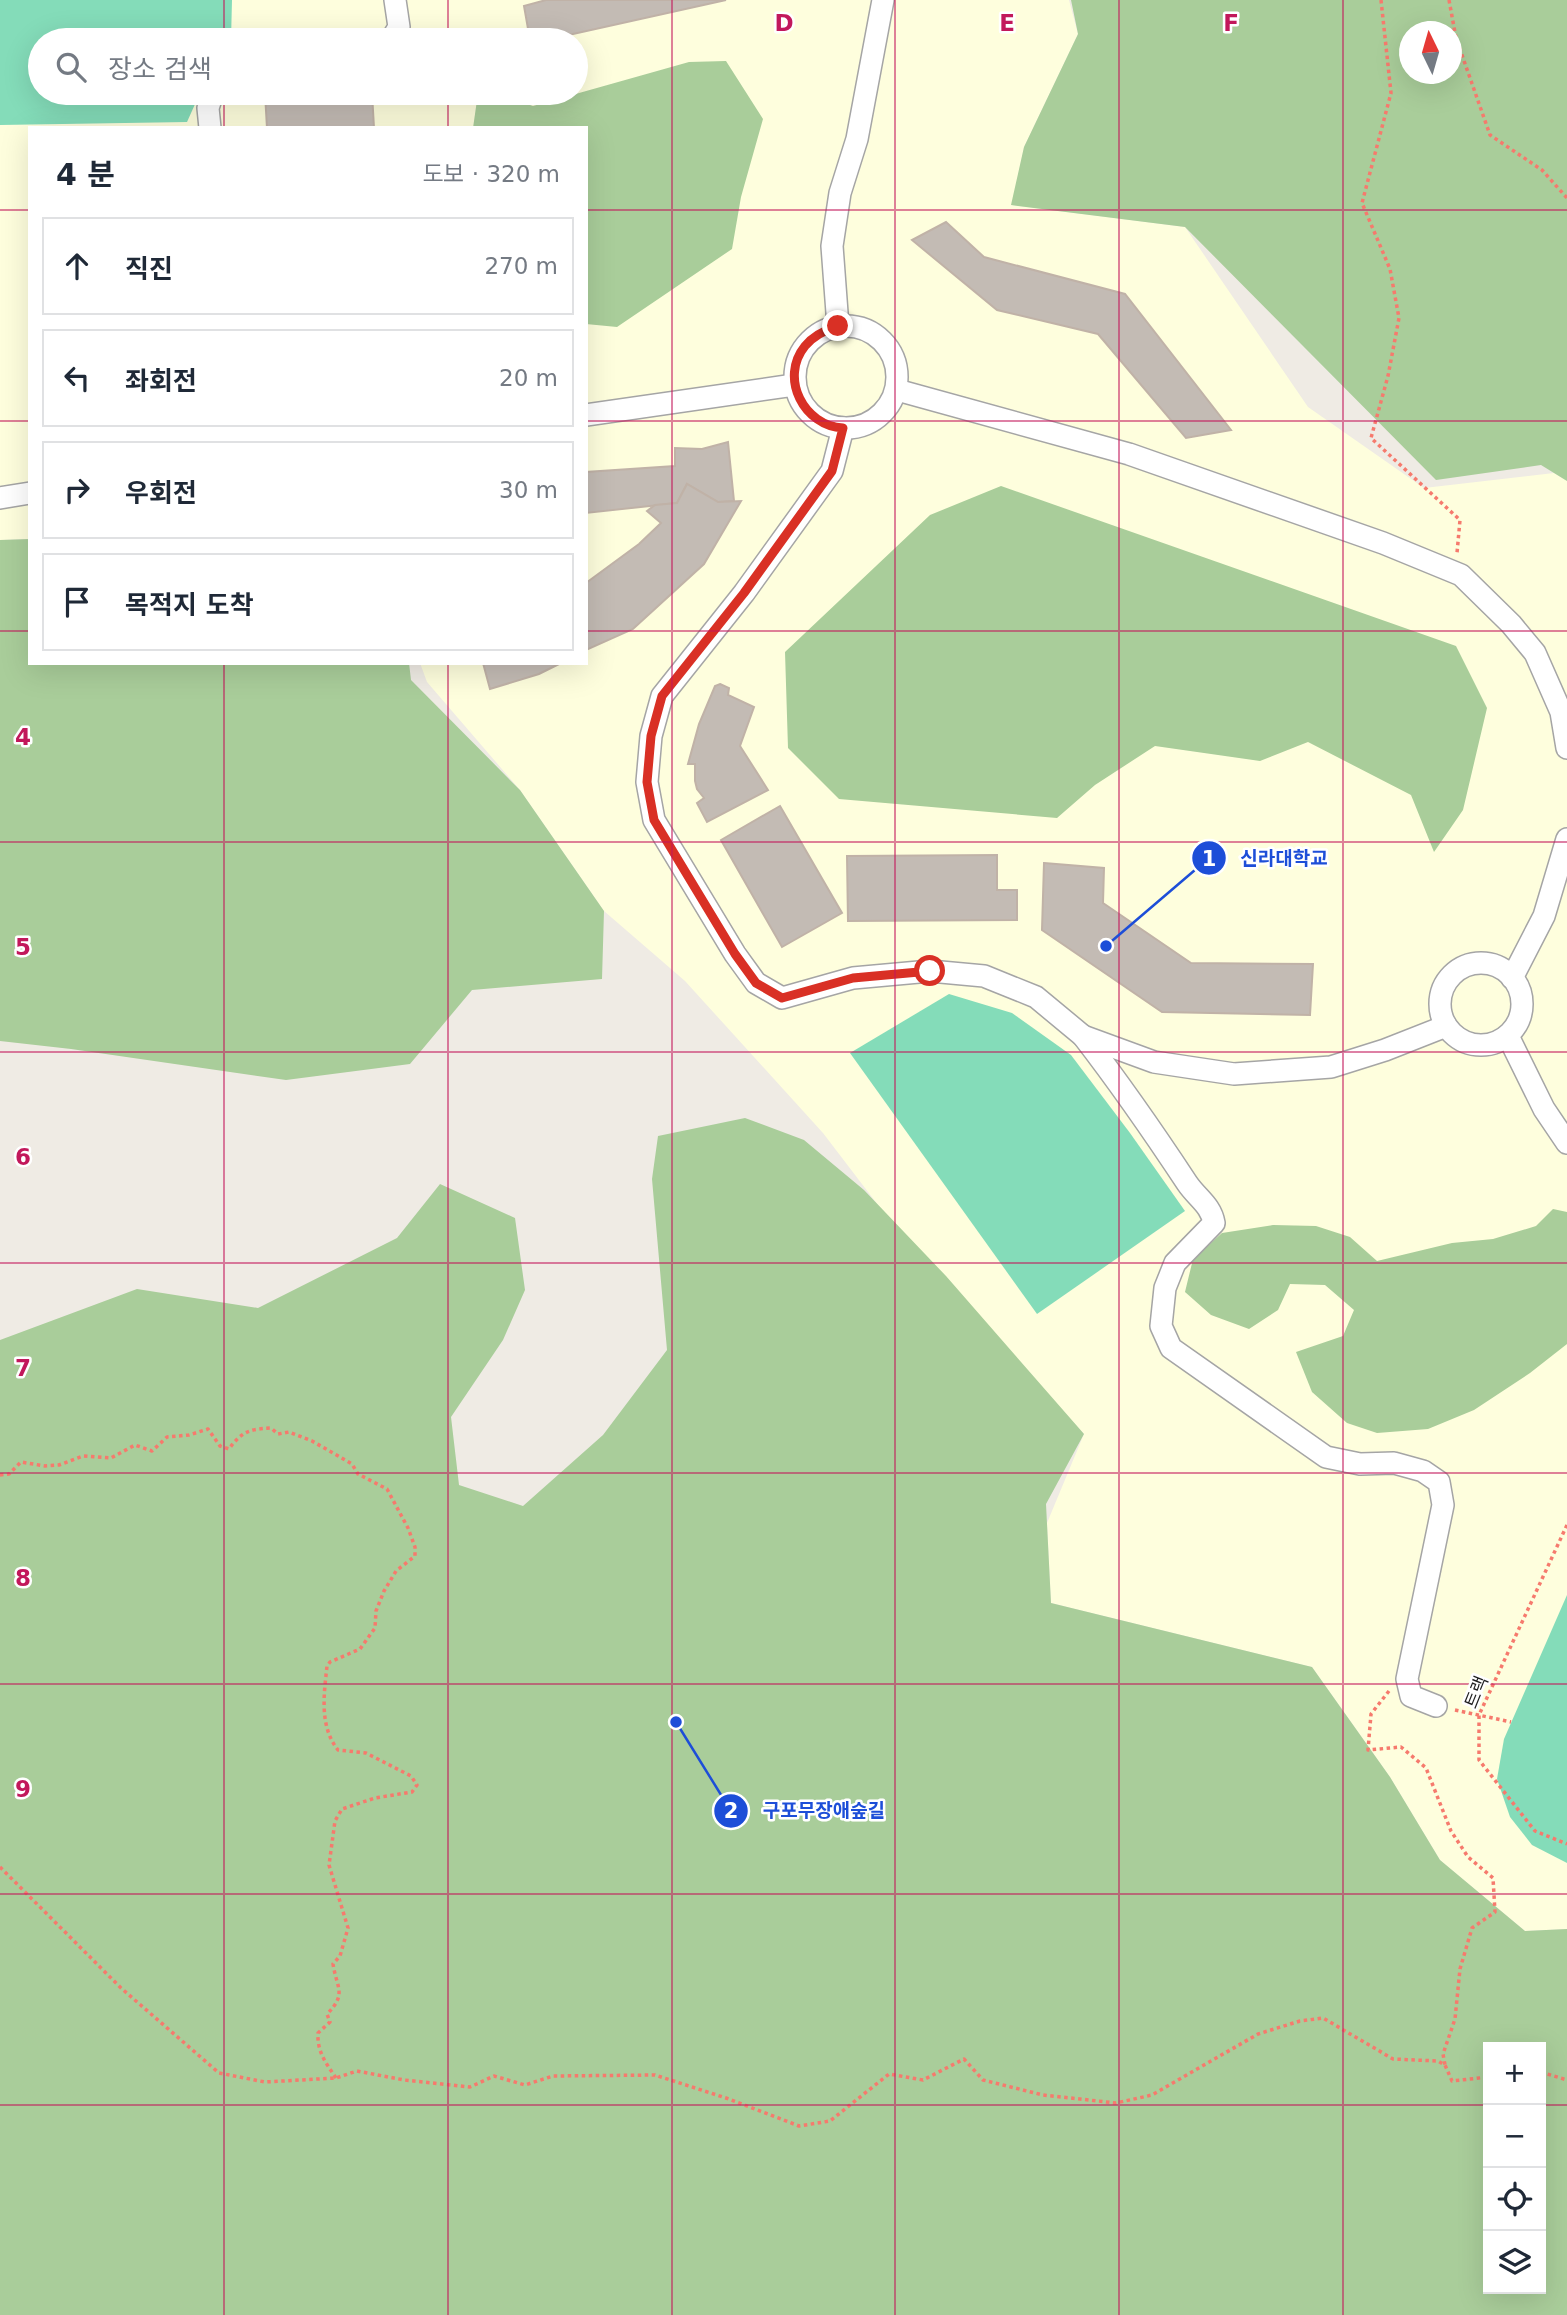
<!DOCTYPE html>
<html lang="ko">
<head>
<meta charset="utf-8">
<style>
	body { margin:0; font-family:"DejaVu Sans","Noto Sans KR",sans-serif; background:#f2f2f3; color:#1f2937 }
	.controls { position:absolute; right:21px; bottom:21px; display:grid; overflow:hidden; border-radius:0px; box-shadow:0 7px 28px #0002 }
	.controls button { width:63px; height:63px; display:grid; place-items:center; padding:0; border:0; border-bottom:2px solid #e0e1e3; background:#fff; color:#1f2937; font:35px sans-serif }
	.compass { position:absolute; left:1399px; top:21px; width:63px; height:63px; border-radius:50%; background:#fff; box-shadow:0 7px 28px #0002; rotate:355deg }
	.stop { position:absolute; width:21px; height:21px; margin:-16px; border:5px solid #d93025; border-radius:50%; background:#fff }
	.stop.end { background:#d93025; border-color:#fff; box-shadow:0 2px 7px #0008 }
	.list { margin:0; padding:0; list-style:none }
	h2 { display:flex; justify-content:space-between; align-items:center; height:91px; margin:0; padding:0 28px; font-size:30px }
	h2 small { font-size:23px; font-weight:400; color:#747a83 }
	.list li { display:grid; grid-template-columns:46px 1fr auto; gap:21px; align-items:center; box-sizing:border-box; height:98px; margin:0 14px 14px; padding:0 14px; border:2px solid #e0e1e3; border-radius:0px }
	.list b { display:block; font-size:26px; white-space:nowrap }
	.list em { font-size:23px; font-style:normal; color:#747a83 }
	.icon { flex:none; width:38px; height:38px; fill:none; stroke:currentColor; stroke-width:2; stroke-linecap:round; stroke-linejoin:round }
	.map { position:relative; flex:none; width:1567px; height:2315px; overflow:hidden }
	.search { position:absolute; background:#fff; box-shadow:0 7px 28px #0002; left:28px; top:28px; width:560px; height:77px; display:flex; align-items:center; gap:18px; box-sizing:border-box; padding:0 24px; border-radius:38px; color:#747a83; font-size:26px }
	.panel { position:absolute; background:#fff; box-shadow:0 7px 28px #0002; left:28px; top:126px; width:560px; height:539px; border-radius:0px }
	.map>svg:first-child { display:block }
	.education { fill:#fefedd; fill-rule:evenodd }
	.forest { fill:#a9cd9a; fill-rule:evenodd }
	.pitch { fill:#84dcb9 }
	.building { fill:#c3bbb4; stroke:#c0b2a7; stroke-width:2 }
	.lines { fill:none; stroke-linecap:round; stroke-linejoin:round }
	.minor-casing { stroke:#a5a5a5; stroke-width:24 }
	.path { stroke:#f67a6d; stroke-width:3.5; stroke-dasharray:3.5 3.5; stroke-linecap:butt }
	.minor { stroke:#fff; stroke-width:21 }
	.route { stroke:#d93025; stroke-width:9 }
	.grid { fill:none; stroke:#c2185b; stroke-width:2; stroke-opacity:0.55 }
	.labels { text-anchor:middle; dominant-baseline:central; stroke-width:5; stroke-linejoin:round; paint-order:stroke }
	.street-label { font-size:18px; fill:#1e1e1e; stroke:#fff }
	.grid-label { font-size:23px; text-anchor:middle; font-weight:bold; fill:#c2185b; stroke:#fff; stroke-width:5; stroke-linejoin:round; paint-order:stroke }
	.leader { fill:none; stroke:#1d4ed8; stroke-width:2.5 }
	.callout-dot { fill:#1d4ed8; stroke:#fff; stroke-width:2.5 }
	.mark-label { font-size:21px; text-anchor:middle; font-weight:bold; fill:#fff }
	.callout-label { font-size:19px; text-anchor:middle; font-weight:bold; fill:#1d4ed8; stroke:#fff; stroke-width:5; stroke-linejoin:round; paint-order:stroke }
</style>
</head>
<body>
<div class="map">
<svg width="1567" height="2315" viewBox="0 0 1567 2315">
	<rect width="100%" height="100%" fill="#efebe4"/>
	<!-- education -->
	<path class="education" d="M 0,0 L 1069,0 L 1078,34 L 1024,147 L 1012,205 L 1185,227 L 1308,407 L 1424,488 L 1554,473 L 1567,481 L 1567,1929 L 1525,1931 L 1440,1860 L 1390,1777 L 1312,1667 L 1051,1603 L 1047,1523 L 1084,1434 L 878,1205 L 823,1133 L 685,981 L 604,911 L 520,790 L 427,682 L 420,663 L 586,663 L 586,128 L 30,128 L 30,539 L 0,540 ZM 40,40 L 576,40 L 576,93 L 40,93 Z"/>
	<!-- forest -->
	<g class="forest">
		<path d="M 1071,0 L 1567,0 L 1567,481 L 1541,465 L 1436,480 L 1185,227 L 1011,205 L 1024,147 L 1078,34 ZM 1410,32 L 1452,32 L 1452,74 L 1410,74 Z"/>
		<polygon points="726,61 763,119 741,197 732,249 617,327 586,324 586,128 473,128 478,93 495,93 533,106 689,62"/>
		<polygon points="1001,486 1456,646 1487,708 1463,810 1434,852 1411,795 1308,742 1260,761 1155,746 1095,785 1057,818 839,799 788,748 785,652 930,515"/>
		<polygon points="30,539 30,663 409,663 411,680 520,790 604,911 602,979 472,990 410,1064 286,1080 71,1049 0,1041 0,540"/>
		<path d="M 745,1118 L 804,1140 L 864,1190 L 946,1276 L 1084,1434 L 1046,1504 L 1051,1603 L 1312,1667 L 1390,1777 L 1440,1860 L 1525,1931 L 1567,1929 L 1567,2315 L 0,2315 L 0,1340 L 137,1289 L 258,1308 L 397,1238 L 440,1184 L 515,1218 L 525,1290 L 503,1340 L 451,1417 L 459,1485 L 523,1506 L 603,1435 L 667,1350 L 652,1179 L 658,1136 ZM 1541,2047 L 1541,2289 L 1488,2289 L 1488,2047 Z"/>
		<polygon points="1553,1209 1567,1212 1567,1344 1530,1373 1474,1410 1428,1429 1377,1433 1347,1423 1312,1392 1296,1352 1343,1336 1354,1310 1325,1285 1290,1284 1278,1310 1249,1329 1211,1315 1185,1292 1193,1259 1222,1233 1273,1225 1316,1226 1350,1237 1377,1261 1452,1243 1493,1239 1536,1226"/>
	</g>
	<!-- pitch -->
	<g class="pitch">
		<polygon points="0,0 232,0 231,40 40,40 40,93 200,93 187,122 0,125"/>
		<polygon points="949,994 1012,1013 1071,1055 1130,1133 1185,1211 1037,1314 850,1053"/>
		<polygon points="1567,1595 1567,1863 1532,1845 1510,1817 1497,1779 1504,1739"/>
	</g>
	<!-- building -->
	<g class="building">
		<polygon points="546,0 726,0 546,40 530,40 524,6"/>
		<polygon points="265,93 372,93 374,128 267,128"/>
		<polygon points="946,222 984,257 1125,294 1231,430 1186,438 1098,334 997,310 912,240"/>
		<polygon points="728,442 734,501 718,502 687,484 677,503 586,513 586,472 675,466 675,448 702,449"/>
		<polygon points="687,484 718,502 741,501 704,564 633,629 586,650 586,583 639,544 661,523 647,511 655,505 677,503"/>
		<polygon points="483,663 561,663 539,674 490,689"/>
		<polygon points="720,684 729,688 728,695 754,707 740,746 768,790 707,822 697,803 704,798 697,789 695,781 695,764 688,764 699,724 715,686"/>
		<polygon points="780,806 842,913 782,947 721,840"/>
		<polygon points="997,855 997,890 1017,890 1017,920 848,921 847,856"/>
		<polygon points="1044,863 1104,868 1103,903 1191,963 1313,964 1310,1015 1162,1012 1042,930"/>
	</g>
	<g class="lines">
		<defs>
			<g id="minor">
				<polyline points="391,40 399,27 395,0"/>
				<polyline points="210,128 208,108 213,93"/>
				<circle cx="846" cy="377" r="51"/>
				<polyline points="838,326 832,246 840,193 857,139 883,0"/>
				<polyline points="897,390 1129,454 1383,543 1461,575 1511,624 1535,653 1561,712 1567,748"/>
				<polyline points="586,415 794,385"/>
				<polyline points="843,428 832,471 744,593 662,696 651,736 647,782 654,820 735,954 756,983 782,998 853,978 930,971 984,976 1036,997 1083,1036 1154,1062 1234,1074 1331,1067 1385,1050 1446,1026"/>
				<polyline points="0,498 30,493"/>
				<circle cx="1481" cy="1004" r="41"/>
				<polyline points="1512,978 1544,916 1567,839"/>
				<path d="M 1083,1036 C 1120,1084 1154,1133 1187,1183 C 1197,1198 1211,1205 1214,1223 L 1175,1263 L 1165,1288 L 1161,1326 L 1171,1348 L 1326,1457 L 1360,1464 L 1394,1463 L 1423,1471 L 1439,1482 L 1443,1505 L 1407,1679 L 1411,1696 L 1436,1706"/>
				<polyline points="1508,1036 1544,1109 1567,1143"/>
			</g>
		</defs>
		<!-- minor casing -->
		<use href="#minor" class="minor-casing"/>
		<!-- path -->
		<g class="path">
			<polyline points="1381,0 1391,93 1362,203 1390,269 1399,318 1388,376 1371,438 1460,520 1457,553"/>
			<polyline points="1449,0 1456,38 1490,135 1542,170 1567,198"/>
			<path d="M 0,1475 L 9,1474 L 21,1462 L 45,1466 L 59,1465 L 83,1456 L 111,1458 L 135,1445 L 152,1451 L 167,1437 L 189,1435 L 208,1429 L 220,1446 L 229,1449 C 242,1431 250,1429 271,1428 L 278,1434 L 289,1432 L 312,1441 L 352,1464 L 358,1474 L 387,1489 L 408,1528 L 415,1547 L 415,1556 L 396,1571 L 384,1591 L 376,1611 L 375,1628 L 360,1649 L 330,1662 L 327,1666 C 324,1694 319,1726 338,1750 L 366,1753 L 411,1776 L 417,1785 L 412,1792 L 375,1798 L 342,1809 L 335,1821 L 329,1865 L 348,1928 L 340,1956 L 333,1964 C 337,1989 347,1994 327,2014 L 330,2022 L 318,2033 C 317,2052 326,2063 336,2078"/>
			<polyline points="1567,1525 1479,1715 1479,1760 1535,1831 1567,1844"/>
			<polyline points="1389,1691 1371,1714 1368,1750 1401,1747 1426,1768 1451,1831 1468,1857 1493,1878 1495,1912 1472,1928 1460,1969 1455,2019 1443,2054 1445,2065"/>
			<polyline points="1455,1710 1511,1722"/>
			<polyline points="0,1867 121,1988 219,2073 265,2082 336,2078 357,2071 404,2080 470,2087 494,2076 525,2085 553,2076 655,2075 726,2098 799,2126 830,2121 889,2074 923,2080 964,2059 983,2080 1043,2095 1116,2103 1152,2095 1258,2034 1300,2021 1323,2018 1393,2059 1438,2061 1445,2065 1452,2081 1488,2077"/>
			<polyline points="1541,2072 1567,2080"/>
		</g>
		<!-- minor -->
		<use href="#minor" class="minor"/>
	</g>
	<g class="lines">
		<!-- route -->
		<path class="route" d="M 838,326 C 825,330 814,335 805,346 C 779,378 804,426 843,428 L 832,471 L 744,593 L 662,696 L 651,736 L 647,782 L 654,820 L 735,954 L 756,983 L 782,998 L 853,978 L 930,971"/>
	</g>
	<!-- grid -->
	<path class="grid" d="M 224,0 L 224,40M 448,0 L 448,40M 672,0 L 672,2315M 895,0 L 895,2315M 1119,0 L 1119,2315M 1343,0 L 1343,2315M 224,93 L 224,128M 448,93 L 448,128M 0,210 L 30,210M 586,210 L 1567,210M 0,421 L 30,421M 586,421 L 1567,421M 0,631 L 30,631M 586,631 L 1567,631M 224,663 L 224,2315M 448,663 L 448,2315M 0,842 L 1567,842M 0,1052 L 1567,1052M 0,1263 L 1567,1263M 0,1473 L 1567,1473M 0,1684 L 1567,1684M 0,1894 L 1567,1894M 0,2105 L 1488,2105M 1541,2105 L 1567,2105"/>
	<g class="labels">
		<!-- street labels -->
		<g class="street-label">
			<text transform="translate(1476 1692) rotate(-68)">트랙</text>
		</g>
	</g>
	<g class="grid-label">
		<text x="784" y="31">D</text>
		<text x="1007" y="31">E</text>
		<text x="1231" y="31">F</text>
		<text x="23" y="745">4</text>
		<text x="23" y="955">5</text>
		<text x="23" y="1165">6</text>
		<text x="23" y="1376">7</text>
		<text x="23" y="1586">8</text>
		<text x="23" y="1797">9</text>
	</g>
	<!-- callouts -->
	<path class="leader" d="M1106 946L1209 858M676 1722L731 1811"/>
	<g class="callout-dot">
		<circle cx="1106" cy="946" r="7"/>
		<circle cx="676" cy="1722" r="7"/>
		<circle cx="1209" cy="858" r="18"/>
		<circle cx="731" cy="1811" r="18"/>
	</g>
	<g class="mark-label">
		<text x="1209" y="866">1</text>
		<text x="731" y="1818">2</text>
	</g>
	<g class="callout-label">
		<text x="1284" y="865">신라대학교</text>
		<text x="824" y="1817">구포무장애숲길</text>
	</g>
</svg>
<div class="controls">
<button>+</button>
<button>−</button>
<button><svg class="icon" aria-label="locate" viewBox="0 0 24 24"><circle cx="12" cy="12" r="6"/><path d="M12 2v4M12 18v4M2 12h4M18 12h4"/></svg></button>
<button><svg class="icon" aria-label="layers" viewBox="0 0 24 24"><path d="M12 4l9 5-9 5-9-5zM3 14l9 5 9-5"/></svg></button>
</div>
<svg class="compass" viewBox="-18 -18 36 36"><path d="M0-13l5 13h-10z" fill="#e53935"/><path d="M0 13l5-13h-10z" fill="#747a83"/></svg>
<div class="stop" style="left:930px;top:971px"></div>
<div class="stop end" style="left:838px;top:326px"></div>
<div class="search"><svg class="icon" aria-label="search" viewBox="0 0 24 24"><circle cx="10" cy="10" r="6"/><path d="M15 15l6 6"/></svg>장소 검색</div>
<section class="panel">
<h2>4 분<small>도보 · 320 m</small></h2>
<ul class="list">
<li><svg class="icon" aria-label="ahead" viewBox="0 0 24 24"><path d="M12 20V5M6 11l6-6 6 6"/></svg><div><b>직진</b></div><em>270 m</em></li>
<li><svg class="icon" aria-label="left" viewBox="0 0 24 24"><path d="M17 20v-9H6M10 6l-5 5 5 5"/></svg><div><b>좌회전</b></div><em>20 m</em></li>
<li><svg class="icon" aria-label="right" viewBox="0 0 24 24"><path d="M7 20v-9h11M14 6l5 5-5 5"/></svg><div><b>우회전</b></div><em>30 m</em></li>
<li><svg class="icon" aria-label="arrive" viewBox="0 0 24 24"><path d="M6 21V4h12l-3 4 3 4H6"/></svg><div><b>목적지 도착</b></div></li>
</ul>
</section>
</div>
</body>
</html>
